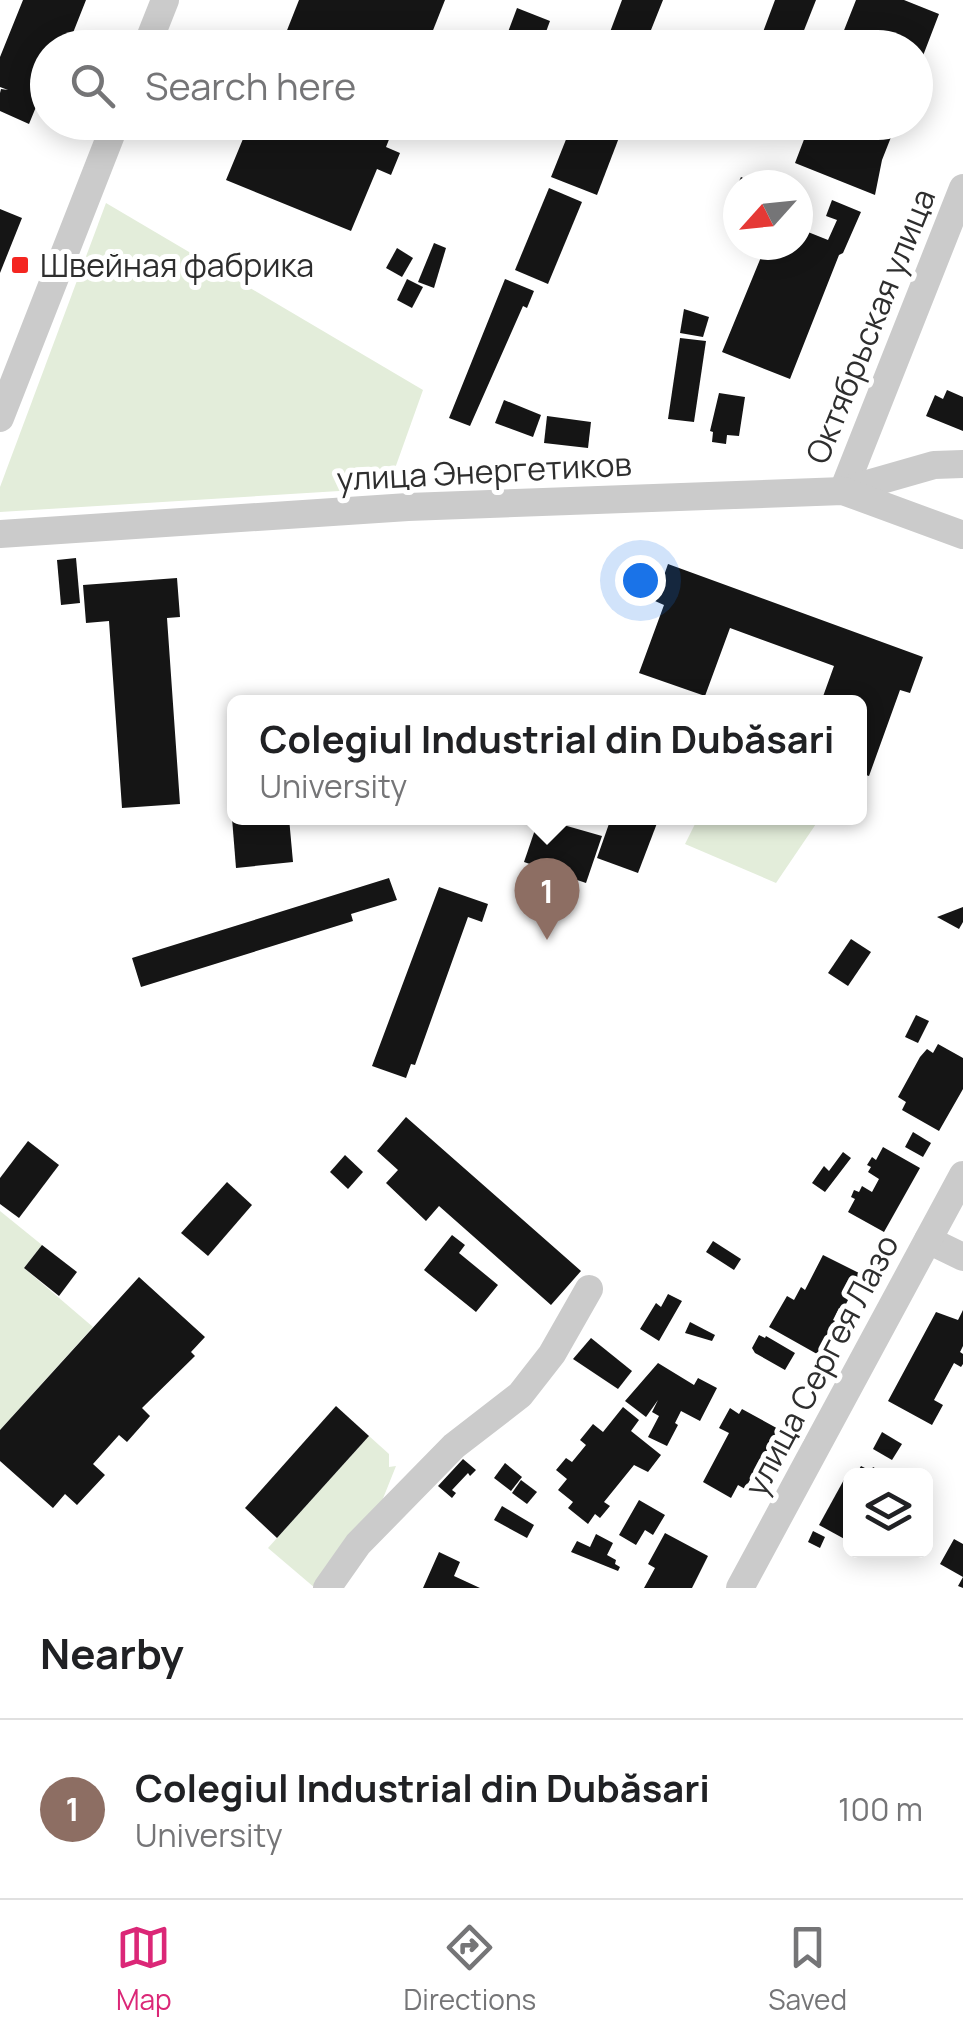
<!DOCTYPE html>
<html lang="en">
<head>
<meta charset="utf-8">
<style>
	body { margin:0; font-family:Manrope,sans-serif; background:#f6f6f6; color:#202124 }
	.controls { position:absolute; right:30px; bottom:30px; display:grid; overflow:hidden; border-radius:15px; box-shadow:0 5px 25px #0003 }
	.controls button { width:90px; height:90px; display:grid; place-items:center; padding:0; border:0; border-bottom:2px solid #e0e0e0; background:#fff; color:#202124; font:50px sans-serif }
	.compass { position:absolute; left:723px; top:170px; width:90px; height:90px; border-radius:50%; background:#fff; box-shadow:0 5px 25px #0003; rotate:243deg }
	.you { position:absolute; left:640px; top:580px; width:35px; height:35px; margin:-25px; border:8px solid #fff; border-radius:50%; background:#1a73e8; box-shadow:0 0 0 15px #1a73e833 }
	.badge { display:grid; place-items:center; width:65px; height:65px; border-radius:50%; background:#db2777; color:#fff; font-size:32px; font-weight:700 }
	.pin { position:absolute; translate:-50% -82px; filter:drop-shadow(0 2px 5px #0008) }
	.pin::after { content:''; position:absolute; top:52px; width:35px; height:30px; background:inherit; clip-path:polygon(0 0,100% 0,50% 100%) }
	.popup { position:absolute; left:227px; top:695px; width:640px; height:130px; box-sizing:border-box; display:grid; place-content:center; border-radius:15px; background:#fff; filter:drop-shadow(0 2px 8px #0005); font-size:32px; white-space:nowrap; color:#757577 }
	.popup b { font-size:38px; color:#202124 }
	.popup::after { content:''; position:absolute; left:50%; top:100%; margin-left:-20px; border:20px solid transparent; border-top-color:#fff }
	.list { margin:0; padding:0; list-style:none }
	h2 { display:flex; justify-content:space-between; align-items:center; height:130px; margin:0; padding:0 40px; font-size:42px }
	h2 small { font-size:32px; font-weight:400; color:#757577 }
	.list li { display:grid; grid-template-columns:65px 1fr auto; gap:30px; align-items:center; box-sizing:border-box; height:180px; padding:0 40px; border-top:2px solid #e0e0e0 }
	.list b { display:block; font-size:38px; white-space:nowrap }
	.list p { margin:0; font-size:32px; white-space:nowrap; color:#757577 }
	.list em { font-size:32px; font-style:normal; color:#757577 }
	.icon { flex:none; width:55px; height:55px; fill:none; stroke:currentColor; stroke-width:2; stroke-linecap:round; stroke-linejoin:round }
	.map { position:relative; flex:none; width:963px; height:1588px; overflow:hidden }
	.search { position:absolute; background:#fff; box-shadow:0 5px 25px #0003; left:30px; right:30px; top:30px; height:110px; display:flex; align-items:center; gap:25px; box-sizing:border-box; padding:0 35px; border-radius:55px; color:#757577; font-size:38px }
	.sheet { height:310px; background:#fff }
	nav { display:flex; justify-content:space-around; align-items:center; box-sizing:border-box; height:140px; border-top:2px solid #e0e0e0; background:#fff; font-size:28px; color:#757577 }
	nav a { display:grid; justify-items:center; gap:5px }
	nav .on { color:#db2777 }
	.map>svg:first-child { display:block }
	.green { fill:#e3edda }
	.building { fill:#151515 }
	.lines { fill:none; stroke-linecap:round; stroke-linejoin:round }
	.minor { stroke:#cbcbcb; stroke-width:28 }
	.poi-dot { fill:#f42621; stroke:#fff; stroke-width:4 }
	.labels { text-anchor:middle; dominant-baseline:central; stroke-width:10; stroke-linejoin:round; paint-order:stroke }
	.poi-label { font-size:32px; fill:#2e2e2e; stroke:#fff; text-anchor:start }
	.street-label { font-size:32px; fill:#2e2e2e; stroke:#fff }
</style>
</head>
<body>
<div class="map">
<svg width="963" height="1588" viewBox="0 0 963 1588">
	<rect width="100%" height="100%" fill="#fff"/>
	<!-- green -->
	<g class="green">
		<polygon points="106,203 423,390 388,488 0,512 0,487"/>
		<polygon points="698,818 820,818 776,883 685,844"/>
		<polygon points="0,1211 42,1245 24,1268 93,1327 0,1430"/>
		<polygon points="369,1436 389,1454 389,1467 396,1466 382,1501 315,1588 268,1548"/>
	</g>
	<!-- building -->
	<g class="building">
		<polygon points="23,0 86,0 67,48 48,48 48,96 44,105 38,102 29,124 0,111 0,93 1,89 8,90 0,87 0,57"/>
		<polygon points="299,0 445,0 426,48 280,48"/>
		<polygon points="622,0 663,0 647,40 656,43 654,48 604,48"/>
		<polygon points="775,0 816,0 797,48 757,48"/>
		<polygon points="856,0 904,0 939,14 916,74 916,48 837,48"/>
		<polygon points="517,8 550,21 540,48 502,48"/>
		<polygon points="250,122 396,122 386,147 400,153 391,175 377,169 351,231 226,180"/>
		<polygon points="573,122 625,122 597,195 551,177"/>
		<polygon points="808,122 897,122 882,160 875,195 795,163 808,129 805,128"/>
		<polygon points="741,177 759,185 738,185 738,214 726,209"/>
		<polygon points="549,188 582,202 548,284 515,270"/>
		<polygon points="832,200 861,212 843,253 839,255 790,379 722,352 766,245 798,245 798,228 828,240 837,220 826,216"/>
		<polygon points="0,209 22,218 0,273"/>
		<polygon points="434,243 446,248 434,288 418,282"/>
		<polygon points="397,248 413,258 402,277 386,268"/>
		<polygon points="407,279 423,287 412,308 397,300"/>
		<polygon points="505,279 534,291 527,308 523,306 470,426 449,418"/>
		<polygon points="684,309 709,317 703,337 680,333"/>
		<polygon points="680,338 706,341 694,422 668,419"/>
		<polygon points="947,390 963,397 963,431 926,416 935,395 943,399"/>
		<polygon points="719,393 745,397 739,436 727,435 726,444 712,442 713,432 710,431"/>
		<polygon points="504,400 541,415 533,437 495,423"/>
		<polygon points="547,416 591,422 588,448 544,443"/>
		<polygon points="76,558 80,603 61,605 57,560"/>
		<polygon points="668,564 923,657 910,693 900,690 869,776 860,773 860,702 821,702 834,666 730,628 705,696 639,673 664,605 655,601"/>
		<polygon points="177,578 180,617 167,618 180,804 122,808 109,621 86,623 83,585"/>
		<polygon points="232,818 289,818 293,862 236,868"/>
		<polygon points="539,818 602,836 586,883 524,862"/>
		<polygon points="611,818 659,818 638,873 597,858"/>
		<polygon points="389,878 397,900 351,914 353,921 141,987 132,958"/>
		<polygon points="439,887 488,904 482,922 468,917 415,1065 411,1064 406,1078 372,1066"/>
		<polygon points="963,907 963,922 959,929 937,917"/>
		<polygon points="851,939 871,952 848,986 828,973"/>
		<polygon points="916,1015 929,1021 918,1043 905,1037"/>
		<polygon points="938,1044 963,1058 963,1089 939,1131 902,1110 906,1102 898,1097 920,1057 927,1049 933,1053"/>
		<polygon points="406,1117 581,1271 551,1305 439,1206 426,1221 386,1183 398,1170 377,1151"/>
		<polygon points="913,1132 931,1143 923,1157 905,1147"/>
		<polygon points="28,1141 59,1165 19,1218 0,1204 0,1178"/>
		<polygon points="883,1147 920,1168 884,1232 848,1212 855,1199 851,1197 854,1190 859,1192 862,1186 872,1192 879,1179 868,1172 871,1167 867,1165 872,1157 876,1160"/>
		<polygon points="843,1152 851,1158 825,1192 812,1183 824,1166 829,1171"/>
		<polygon points="345,1155 363,1172 348,1189 330,1172"/>
		<polygon points="227,1182 252,1205 208,1256 181,1233"/>
		<polygon points="452,1235 465,1245 459,1253 498,1285 476,1312 424,1270"/>
		<polygon points="713,1241 741,1259 734,1270 706,1252"/>
		<polygon points="42,1245 77,1272 59,1296 24,1268"/>
		<polygon points="823,1255 861,1274 843,1310 839,1308 833,1320 835,1321 817,1354 769,1327 787,1296 794,1300 801,1287 805,1290"/>
		<polygon points="139,1277 205,1337 191,1352 195,1356 142,1408 150,1416 127,1442 119,1435 93,1464 105,1475 77,1505 65,1494 53,1508 0,1461 0,1430"/>
		<polygon points="668,1294 682,1301 659,1341 640,1329 656,1303 661,1307"/>
		<polygon points="963,1310 963,1346 960,1352 963,1354 963,1364 961,1367 954,1363 934,1400 943,1405 932,1425 888,1401 936,1312 958,1320"/>
		<polygon points="690,1322 715,1335 712,1341 685,1333"/>
		<polygon points="759,1335 765,1338 766,1336 795,1353 785,1370 755,1353 752,1348"/>
		<polygon points="591,1338 632,1371 618,1389 573,1359"/>
		<polygon points="658,1363 694,1385 698,1378 717,1388 700,1421 681,1411 675,1423 678,1425 667,1446 648,1437 659,1416 652,1412 658,1400 646,1417 625,1401"/>
		<polygon points="336,1406 369,1436 277,1538 245,1508"/>
		<polygon points="623,1407 639,1420 631,1431 661,1455 648,1472 634,1465 604,1502 610,1506 600,1518 595,1514 588,1524 568,1508 573,1502 558,1490 567,1479 556,1470 566,1458 572,1462 586,1445 580,1440 593,1424 603,1432"/>
		<polygon points="730,1408 739,1414 742,1409 782,1431 768,1456 764,1454 745,1489 738,1485 731,1498 703,1482 729,1433 719,1428"/>
		<polygon points="882,1432 902,1444 892,1460 873,1449"/>
		<polygon points="463,1459 476,1470 470,1476 468,1473 452,1490 456,1493 452,1498 438,1486"/>
		<polygon points="505,1463 522,1477 511,1491 494,1478"/>
		<polygon points="861,1466 871,1471 873,1467 882,1472 880,1476 855,1476"/>
		<polygon points="846,1476 850,1479 850,1542 819,1525"/>
		<polygon points="521,1480 537,1492 527,1504 512,1493"/>
		<polygon points="639,1500 665,1515 653,1535 645,1530 636,1545 619,1535"/>
		<polygon points="502,1506 534,1525 527,1538 494,1520"/>
		<polygon points="813,1531 825,1537 820,1548 808,1542"/>
		<polygon points="665,1533 708,1556 692,1588 644,1588 655,1568 648,1564"/>
		<polygon points="596,1534 613,1543 607,1555 616,1560 615,1564 620,1567 618,1571 571,1552 577,1541 590,1547"/>
		<polygon points="954,1539 963,1544 963,1588 958,1586 963,1577 940,1564"/>
		<polygon points="439,1552 460,1562 454,1576 480,1588 423,1588"/>
	</g>
	<g class="lines">
		<!-- minor -->
		<g class="minor">
			<polyline points="146,48 165,0"/>
			<polyline points="0,418 116,122"/>
			<polyline points="843,491 963,188"/>
			<polyline points="843,491 934,465 963,464"/>
			<polyline points="0,534 408,507 843,491 963,535"/>
			<polyline points="928,1240 963,1257"/>
			<polyline points="327,1588 358,1544 454,1446 520,1395 552,1354 589,1289"/>
			<polyline points="740,1588 963,1175"/>
		</g>
	</g>
	<!-- markers -->
	<rect class="poi-dot" x="10" y="255" width="20" height="20" rx="5"/>
	<g class="labels">
		<!-- poi labels -->
		<g class="poi-label">
			<text x="40" y="265">Швейная фабрика</text>
		</g>
		<!-- street labels -->
		<g class="street-label">
			<text transform="translate(870 326) rotate(-68)">Октябрьская улица</text>
			<text transform="translate(484 471) rotate(-3)">улица Энергетиков</text>
			<text transform="translate(821 1365) rotate(-62)">улица Сергея Лазо</text>
		</g>
	</g>
</svg>
<div class="controls">
<button><svg class="icon" aria-label="layers" viewBox="0 0 24 24"><path d="M12 4l9 5-9 5-9-5zM3 14l9 5 9-5"/></svg></button>
</div>
<svg class="compass" viewBox="-18 -18 36 36"><path d="M0-13l5 13h-10z" fill="#e53935"/><path d="M0 13l5-13h-10z" fill="#757577"/></svg>
<div class="you"></div>
<div class="pin badge" style="left:547px;top:940px;background:#8d6e63">1</div>
<div class="popup"><b>Colegiul Industrial din Dubăsari</b>University</div>
<div class="search"><svg class="icon" aria-label="search" viewBox="0 0 24 24"><circle cx="10" cy="10" r="6"/><path d="M15 15l6 6"/></svg>Search here</div>
</div>
<section class="sheet">
<h2>Nearby<small></small></h2>
<ul class="list">
<li><span class="badge" style="background:#8d6e63">1</span><div><b>Colegiul Industrial din Dubăsari</b><p>University</p></div><em>100 m</em></li>
</ul>
</section>
<nav>
<a class="on"><svg class="icon" aria-label="map" viewBox="0 0 24 24"><path d="M3 6l6-2 6 2 6-2v14l-6 2-6-2-6 2zM9 4v14M15 6v14"/></svg>Map</a>
<a><svg class="icon" aria-label="directions" viewBox="0 0 24 24"><path d="M12 3l9 9-9 9-9-9zM9 14v-3h6M13 9l2 2-2 2"/></svg>Directions</a>
<a><svg class="icon" aria-label="saved" viewBox="0 0 24 24"><path d="M7 4h10v16l-5-4-5 4z"/></svg>Saved</a>
</nav>
</body>
</html>
